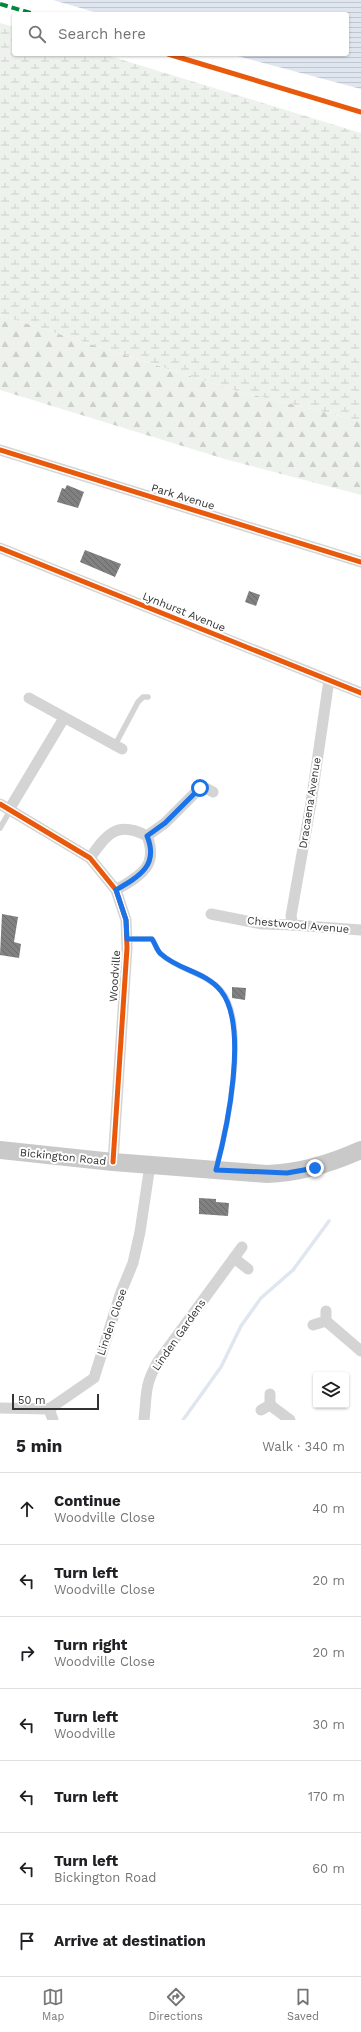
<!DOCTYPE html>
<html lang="en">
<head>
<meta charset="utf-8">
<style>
	body { margin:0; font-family:"Work Sans",sans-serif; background:#f6f6f6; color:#202124 }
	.controls { position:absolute; right:12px; bottom:12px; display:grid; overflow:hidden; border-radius:4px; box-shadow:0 1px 3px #0004 }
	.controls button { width:36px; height:36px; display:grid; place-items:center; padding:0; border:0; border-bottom:1px solid #e0e0e0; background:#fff; color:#202124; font:20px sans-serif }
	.scale { position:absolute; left:12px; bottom:10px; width:87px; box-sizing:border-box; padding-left:4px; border:2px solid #333; border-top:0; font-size:11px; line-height:14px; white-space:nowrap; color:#333; -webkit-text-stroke:3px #fff; paint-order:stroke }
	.stop { position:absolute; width:12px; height:12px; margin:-9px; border:3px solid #1a73e8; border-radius:50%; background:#fff }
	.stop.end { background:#1a73e8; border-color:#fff; box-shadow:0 1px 4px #0008 }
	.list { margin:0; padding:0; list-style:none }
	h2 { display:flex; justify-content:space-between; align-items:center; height:52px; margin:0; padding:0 16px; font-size:17px }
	h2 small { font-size:13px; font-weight:400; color:#757577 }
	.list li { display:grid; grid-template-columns:26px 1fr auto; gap:12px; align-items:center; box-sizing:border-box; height:72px; padding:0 16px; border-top:1px solid #e0e0e0 }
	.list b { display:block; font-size:15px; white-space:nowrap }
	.list p { margin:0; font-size:13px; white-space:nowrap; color:#757577 }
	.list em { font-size:13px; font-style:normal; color:#757577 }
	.icon { flex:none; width:22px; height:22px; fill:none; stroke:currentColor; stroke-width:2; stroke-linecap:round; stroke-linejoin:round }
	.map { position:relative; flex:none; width:361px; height:1420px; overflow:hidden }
	.search { position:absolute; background:#fff; box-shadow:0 1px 3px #0004; left:12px; right:12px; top:12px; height:44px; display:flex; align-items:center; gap:10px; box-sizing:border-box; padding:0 14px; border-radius:4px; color:#757577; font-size:15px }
	.sheet { height:556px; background:#fff }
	nav { display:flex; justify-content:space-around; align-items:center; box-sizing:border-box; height:56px; border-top:1px solid #e0e0e0; background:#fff; font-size:11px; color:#757577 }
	nav a { display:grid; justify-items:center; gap:2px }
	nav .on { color:#7a7a7a }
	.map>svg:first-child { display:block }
	.forest { fill:url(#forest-firs) }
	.wetland { fill:url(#wetland-marsh) }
	.water { fill:url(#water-rules) }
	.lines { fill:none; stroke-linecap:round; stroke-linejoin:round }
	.stream { stroke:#e0e6f0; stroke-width:3.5 }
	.building { fill:url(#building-back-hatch) }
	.service { stroke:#d4d4d4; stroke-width:5.5 }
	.minor { stroke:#d4d4d4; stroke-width:11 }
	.primary { stroke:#c9c9c9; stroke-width:18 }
	.quiet { stroke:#00873e; stroke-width:4; stroke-dasharray:8 4; stroke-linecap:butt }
	.cycleway-casing { stroke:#fff; stroke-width:8 }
	.cycleway { stroke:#e8590c; stroke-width:5 }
	.route { stroke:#1a73e8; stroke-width:5 }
	.labels { text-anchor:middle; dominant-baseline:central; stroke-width:4; stroke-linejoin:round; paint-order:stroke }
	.street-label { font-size:11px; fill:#333; stroke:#fff }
</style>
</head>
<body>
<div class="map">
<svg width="361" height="1420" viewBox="0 0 361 1420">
	<defs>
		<pattern id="forest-firs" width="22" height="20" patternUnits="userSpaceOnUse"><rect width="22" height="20" fill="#eef2ec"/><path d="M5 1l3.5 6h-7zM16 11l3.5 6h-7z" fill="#cdd0cb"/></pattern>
		<pattern id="wetland-marsh" width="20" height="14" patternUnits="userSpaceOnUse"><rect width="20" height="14" fill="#eef2ec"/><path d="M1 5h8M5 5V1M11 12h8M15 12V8" fill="none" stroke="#cdd0cb"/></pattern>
		<pattern id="water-rules" width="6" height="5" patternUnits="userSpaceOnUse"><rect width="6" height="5" fill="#e0e6f0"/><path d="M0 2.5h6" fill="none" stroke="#c1c6ce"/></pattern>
		<pattern id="building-back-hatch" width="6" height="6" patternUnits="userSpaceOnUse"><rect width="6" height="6" fill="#818181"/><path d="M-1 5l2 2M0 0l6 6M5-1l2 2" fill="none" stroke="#6a6a6a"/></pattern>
	</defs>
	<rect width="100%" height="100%" fill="#fff"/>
	<!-- forest -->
	<polygon class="forest" points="0,315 237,391 361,421 361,495 228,460 0,390"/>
	<!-- wetland -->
	<polygon class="wetland" points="0,23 14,27 14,54 103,54 361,133 361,421 237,391 0,315"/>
	<!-- water -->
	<polygon class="water" points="53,0 361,0 361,89 230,54 347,54 347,14 101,14"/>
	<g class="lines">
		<!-- stream -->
		<polyline class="stream" points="183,1420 221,1367 241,1326 261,1298 293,1270 329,1221"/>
	</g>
	<!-- building -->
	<g class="building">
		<polygon points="67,485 84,492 78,508 57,502 62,488 65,489"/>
		<polygon points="85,550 121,564 115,577 80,562"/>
		<polygon points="249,591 260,595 256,606 245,602"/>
		<polygon points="2,914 18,917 14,942 21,944 19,958 0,955"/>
		<polygon points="232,987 246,988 245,1000 232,998"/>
		<polygon points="199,1198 216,1199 216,1202 229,1203 228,1216 199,1214"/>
	</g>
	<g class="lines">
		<!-- service -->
		<g class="service">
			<polyline points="115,745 138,702 143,697 148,697"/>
			<polyline points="0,828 11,809"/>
			<path d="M 127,939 L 152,939 C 155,943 157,951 161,954 C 178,970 205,973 221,990 C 250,1023 227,1129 216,1168"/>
		</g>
		<!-- minor -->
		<g class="minor">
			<polyline points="0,450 361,562"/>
			<polyline points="0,548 361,693"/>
			<polyline points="29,698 122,749"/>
			<polyline points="0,804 90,858 116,890 126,920 127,948 113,1162"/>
			<polyline points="10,808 64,718"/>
			<polyline points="147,836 165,823 202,786 213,792"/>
			<path d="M 90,858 C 107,834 117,820 147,836 C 159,866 140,876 116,890"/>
			<polyline points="211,914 262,924 293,925 361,930"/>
			<polyline points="293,925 291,916 311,803 329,680"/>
			<polyline points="234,1258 248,1269"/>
			<polyline points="326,1311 326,1321 361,1351"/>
			<polyline points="313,1325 326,1321"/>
			<polyline points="270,1405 290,1420"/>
			<polyline points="0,1408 49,1409 94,1378 121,1292 133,1263 140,1232 150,1165"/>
			<polyline points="49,1409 53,1420"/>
			<polyline points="261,1410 270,1405 270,1394"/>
			<path d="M 144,1420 C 147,1394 144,1387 157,1363 L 242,1247"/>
		</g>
		<!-- primary -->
		<path class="primary" d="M 0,1150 L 113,1162 L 267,1174 C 300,1173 330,1164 361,1150"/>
		<!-- quiet -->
		<polyline class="quiet" points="0,4 34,14"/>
		<defs>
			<g id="cycleway">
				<polyline points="168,54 361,112"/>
				<polyline points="0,450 361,562"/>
				<polyline points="0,548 361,693"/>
				<polyline points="0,804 90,858 116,890 126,920 127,948 113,1162"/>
			</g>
		</defs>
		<!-- cycleway casing -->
		<use href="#cycleway" class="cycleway-casing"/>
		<!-- cycleway -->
		<use href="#cycleway" class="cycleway"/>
	</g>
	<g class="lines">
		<!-- route -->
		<path class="route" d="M 200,788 L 165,823 L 147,836 C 159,865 140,876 116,890 L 126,920 L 127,939 L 152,939 C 155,943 157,951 161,954 C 178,970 207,972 221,991 C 249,1026 227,1129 216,1170 L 287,1173 L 315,1168"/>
	</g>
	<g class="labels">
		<!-- street labels -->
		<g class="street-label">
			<text transform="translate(183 497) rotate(17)">Park Avenue</text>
			<text transform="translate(184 612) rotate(22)">Lynhurst Avenue</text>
			<text transform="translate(310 803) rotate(-81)">Dracaena Avenue</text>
			<text transform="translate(298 925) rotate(5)">Chestwood Avenue</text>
			<text transform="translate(115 976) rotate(-86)">Woodville</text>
			<text transform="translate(63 1157) rotate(6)">Bickington Road</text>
			<text transform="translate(112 1322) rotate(-71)">Linden Close</text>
			<text transform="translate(179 1335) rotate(-55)">Linden Gardens</text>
		</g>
	</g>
</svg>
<div class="controls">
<button><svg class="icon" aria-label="layers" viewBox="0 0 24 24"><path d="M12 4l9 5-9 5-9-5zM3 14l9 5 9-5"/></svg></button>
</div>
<div class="scale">50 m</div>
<div class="stop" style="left:200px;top:788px"></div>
<div class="stop end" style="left:315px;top:1168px"></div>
<div class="search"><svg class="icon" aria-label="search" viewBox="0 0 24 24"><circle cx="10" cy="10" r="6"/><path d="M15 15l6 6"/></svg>Search here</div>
</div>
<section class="sheet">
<h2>5 min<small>Walk · 340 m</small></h2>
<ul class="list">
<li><svg class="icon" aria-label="ahead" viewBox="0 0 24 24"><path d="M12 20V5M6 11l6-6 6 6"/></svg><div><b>Continue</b><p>Woodville Close</p></div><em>40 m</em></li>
<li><svg class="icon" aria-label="left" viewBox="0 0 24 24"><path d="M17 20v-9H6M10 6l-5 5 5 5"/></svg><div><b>Turn left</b><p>Woodville Close</p></div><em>20 m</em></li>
<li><svg class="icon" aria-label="right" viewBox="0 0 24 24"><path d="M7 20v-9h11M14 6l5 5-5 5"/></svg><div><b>Turn right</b><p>Woodville Close</p></div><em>20 m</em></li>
<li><svg class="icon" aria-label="left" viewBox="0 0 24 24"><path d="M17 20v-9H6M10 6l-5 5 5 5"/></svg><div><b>Turn left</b><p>Woodville</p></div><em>30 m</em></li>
<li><svg class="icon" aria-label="left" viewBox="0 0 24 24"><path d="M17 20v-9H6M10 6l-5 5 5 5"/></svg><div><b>Turn left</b></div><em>170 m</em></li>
<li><svg class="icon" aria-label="left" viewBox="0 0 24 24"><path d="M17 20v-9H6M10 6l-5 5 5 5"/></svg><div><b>Turn left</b><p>Bickington Road</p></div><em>60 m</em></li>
<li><svg class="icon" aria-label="arrive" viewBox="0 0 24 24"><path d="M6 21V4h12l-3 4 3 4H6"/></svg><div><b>Arrive at destination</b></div></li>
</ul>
</section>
<nav>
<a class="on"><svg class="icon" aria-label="map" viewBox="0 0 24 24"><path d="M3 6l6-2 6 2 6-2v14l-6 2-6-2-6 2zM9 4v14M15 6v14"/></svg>Map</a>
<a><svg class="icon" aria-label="directions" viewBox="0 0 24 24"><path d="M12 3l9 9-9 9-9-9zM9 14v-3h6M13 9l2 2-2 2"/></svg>Directions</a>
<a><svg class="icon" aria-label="saved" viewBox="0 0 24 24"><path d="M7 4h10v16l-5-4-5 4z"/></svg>Saved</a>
</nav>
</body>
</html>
